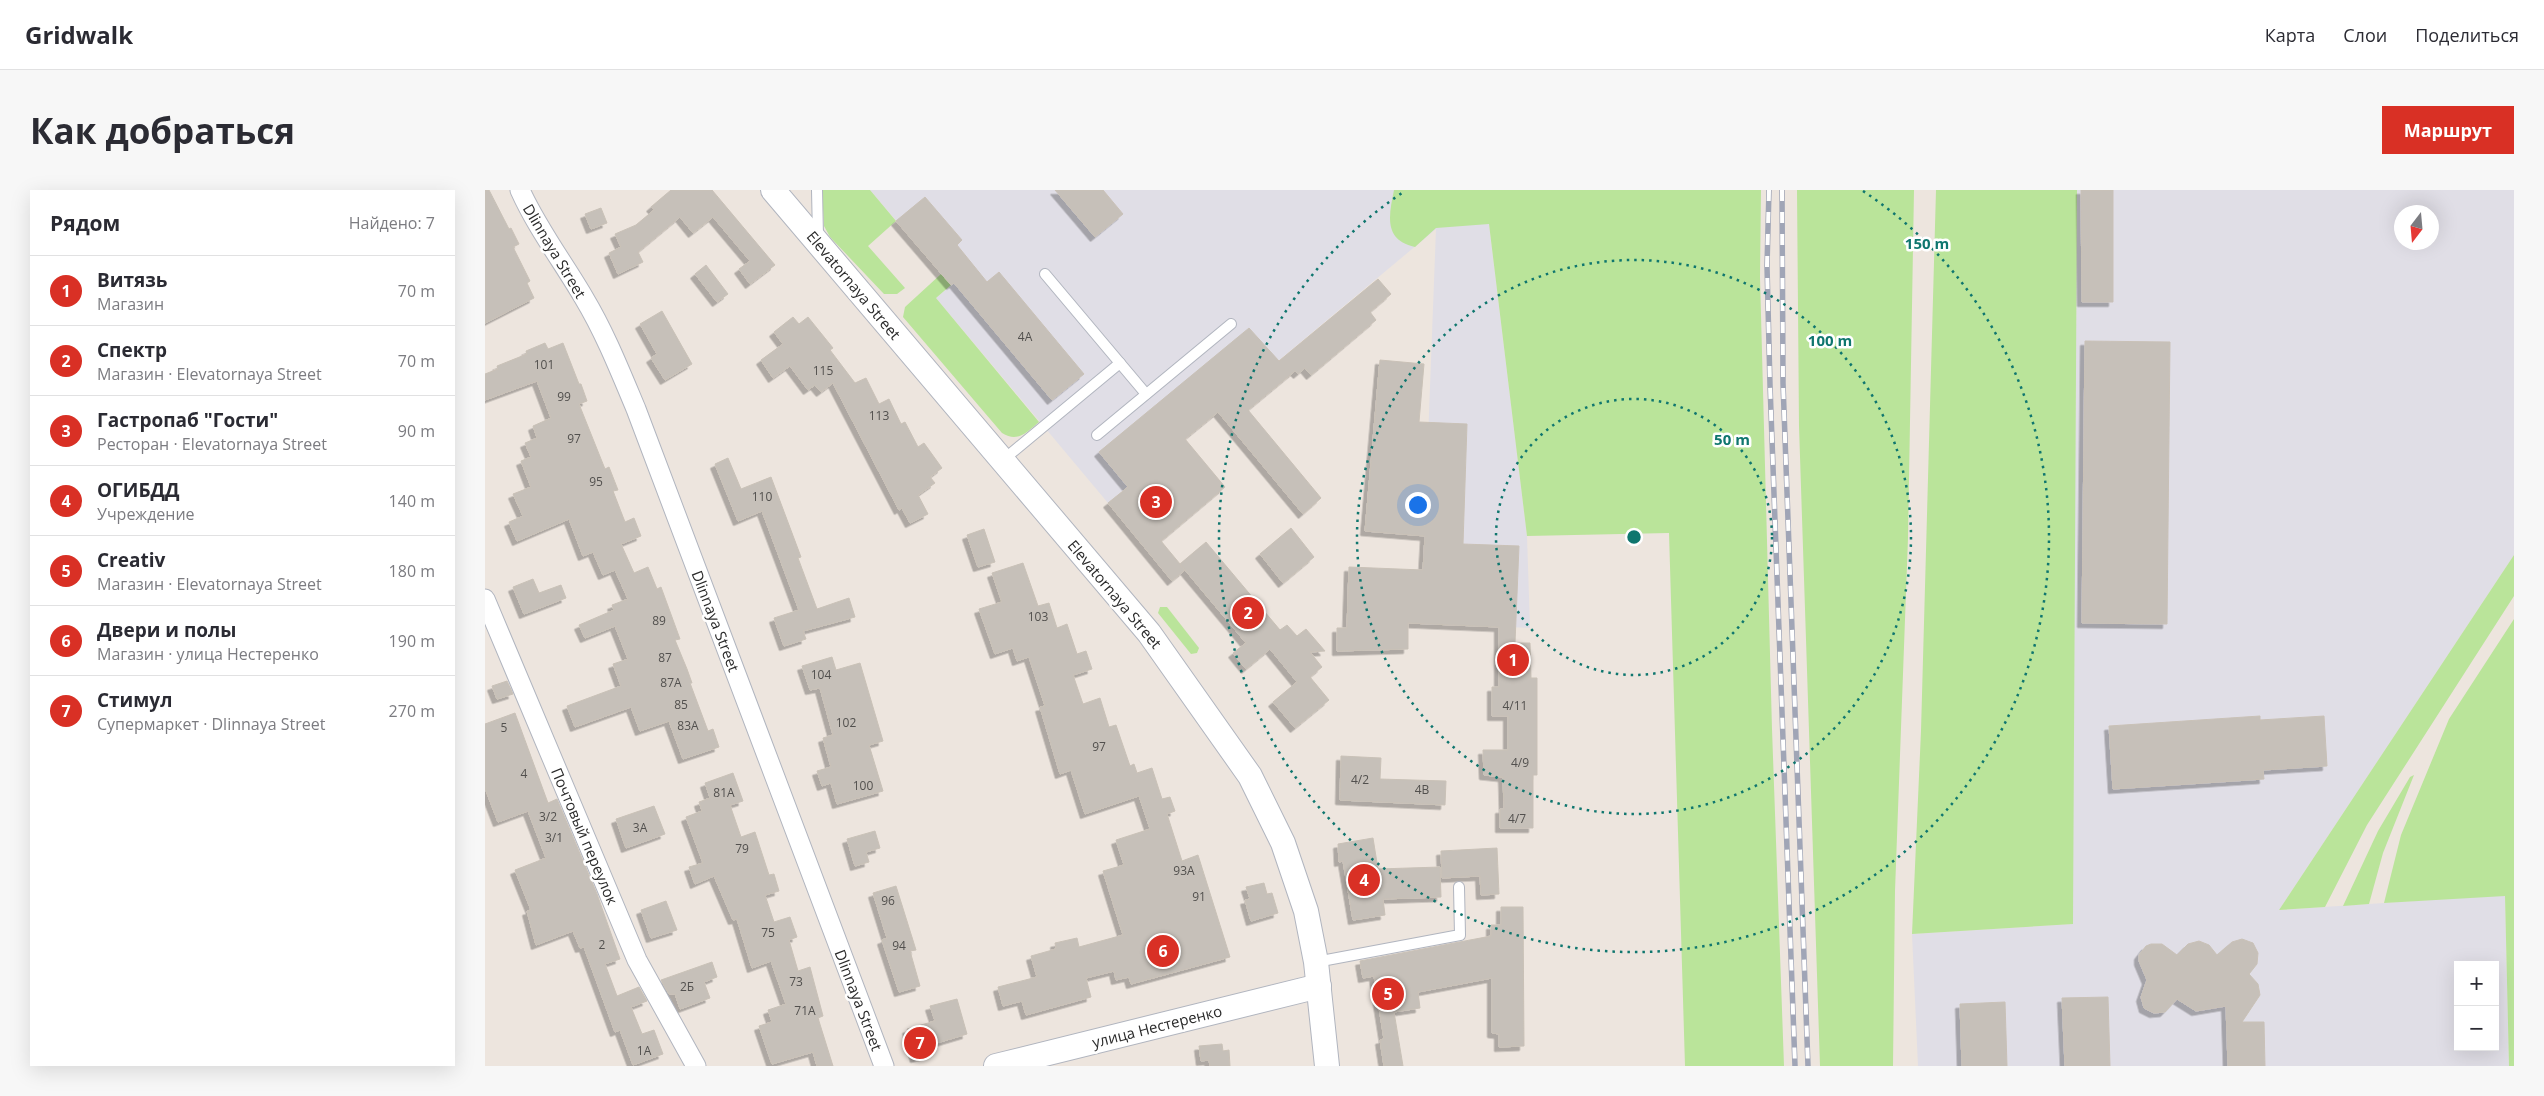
<!DOCTYPE html>
<html lang="ru">
<head>
<meta charset="utf-8">
<style>
	body { margin:0; font-family:"Open Sans",sans-serif; background:#f7f7f7; color:#2b2b33 }
	.controls { position:absolute; right:15px; bottom:15px; display:grid; overflow:hidden; border-radius:0px; box-shadow:0 5px 20px #0002 }
	.controls button { width:45px; height:45px; display:grid; place-items:center; padding:0; border:0; border-bottom:1px solid #e1e1e2; background:#fff; color:#2b2b33; font:25px sans-serif }
	.compass { position:absolute; left:1909px; top:15px; width:45px; height:45px; border-radius:50%; background:#fff; box-shadow:0 5px 20px #0002; rotate:196deg }
	.you { position:absolute; left:932px; top:314px; width:18px; height:18px; margin:-12px; border:4px solid #fff; border-radius:50%; background:#1a73e8; box-shadow:0 0 0 8px #1a73e833 }
	.badge { display:grid; place-items:center; width:32px; height:32px; border-radius:50%; background:#d93025; color:#fff; font-size:16px; font-weight:700 }
	.pin { position:absolute; translate:-50% -50%; border:2px solid #fff; box-shadow:0 1px 5px #0006 }
	.list { margin:0; padding:0; list-style:none }
	h2 { display:flex; justify-content:space-between; align-items:center; height:65px; margin:0; padding:0 20px; font-size:21px }
	h2 small { font-size:16px; font-weight:400; color:#7c7c81 }
	.list li { display:grid; grid-template-columns:32px 1fr auto; gap:15px; align-items:center; box-sizing:border-box; height:70px; padding:0 20px; border-top:1px solid #e1e1e2 }
	.list b { display:block; font-size:19px; white-space:nowrap }
	.list p { margin:0; font-size:16px; white-space:nowrap; color:#7c7c81 }
	.list em { font-size:16px; font-style:normal; color:#7c7c81 }
	.map { position:relative; flex:none; width:2029px; height:876px; overflow:hidden; border-radius:0px }
	header { display:flex; align-items:center; gap:30px; box-sizing:border-box; height:70px; padding:0 25px; background:#fff; border-bottom:1px solid #e1e1e2 }
	header strong { font-size:24px }
	nav { display:flex; gap:28px; margin-inline-start:auto; font-size:18px }
	.intro { display:flex; align-items:center; justify-content:space-between; box-sizing:border-box; height:120px; padding:0 30px }
	h1 { margin:0; font-size:35px }
	.button { padding:12px 22px; border-radius:0px; background:#d93025; color:#fff; font-size:18px; font-weight:700 }
	main { display:flex; gap:30px; padding:0 30px }
	aside { flex:1; background:#fff; border-radius:0px; box-shadow:0 5px 20px #0002 }
	.map>svg:first-child { display:block }
	.industrial { fill:#e0dee6; fill-rule:evenodd }
	.green { fill:#bae49a }
	.building { fill:#c6c0b9; stroke:#c9c1b7; filter:url(#shadow) }
	.lines { fill:none; stroke-linecap:round; stroke-linejoin:round }
	.service-casing { stroke:#b1b5bf; stroke-width:12 }
	.minor-casing { stroke:#b1b5bf; stroke-width:21 }
	.tertiary-casing { stroke:#b1b5bf; stroke-width:26 }
	.service { stroke:#fff; stroke-width:10 }
	.minor { stroke:#fff; stroke-width:19 }
	.tertiary { stroke:#fff; stroke-width:24 }
	.rail-casing { stroke:#a0a5b6; stroke-width:5.5 }
	.rail { stroke:#fff; stroke-width:4; stroke-dasharray:11; stroke-linecap:butt }
	.ring { fill:none; stroke:#0f766e; stroke-width:2.5; stroke-dasharray:2.5 5 }
	.labels { text-anchor:middle; dominant-baseline:central; stroke-width:5; stroke-linejoin:round; paint-order:stroke }
	.number-label { font-size:12px; fill:#52504e }
	.street-label { font-size:15px; fill:#2b2b2b; stroke:#fff }
	.centre { fill:#0f766e; stroke:#fff; stroke-width:2.5 }
	.ring-label { font-size:15px; text-anchor:middle; font-weight:bold; fill:#0f766e; stroke:#fff; stroke-width:5; stroke-linejoin:round; paint-order:stroke }
</style>
</head>
<body>
<header>
<strong>Gridwalk</strong>
<nav><a>Карта</a><a>Слои</a><a>Поделиться</a></nav>
</header>
<div class="intro"><h1>Как добраться</h1><a class="button">Маршрут</a></div>
<main>
<aside>
<h2>Рядом<small>Найдено: 7</small></h2>
<ul class="list">
<li><span class="badge">1</span><div><b>Витязь</b><p>Магазин</p></div><em>70 m</em></li>
<li><span class="badge">2</span><div><b>Спектр</b><p>Магазин · Elevatornaya Street</p></div><em>70 m</em></li>
<li><span class="badge">3</span><div><b>Гастропаб &quot;Гости&quot;</b><p>Ресторан · Elevatornaya Street</p></div><em>90 m</em></li>
<li><span class="badge">4</span><div><b>ОГИБДД</b><p>Учреждение</p></div><em>140 m</em></li>
<li><span class="badge">5</span><div><b>Creativ</b><p>Магазин · Elevatornaya Street</p></div><em>180 m</em></li>
<li><span class="badge">6</span><div><b>Двери и полы</b><p>Магазин · улица Нестеренко</p></div><em>190 m</em></li>
<li><span class="badge">7</span><div><b>Стимул</b><p>Супермаркет · Dlinnaya Street</p></div><em>270 m</em></li>
</ul>
</aside>
<div class="map">
<svg width="2029" height="876" viewBox="0 0 2029 876">
	<defs>
		<filter id="shadow"><feDropShadow dx="-4.5" dy="4.5" stdDeviation="0" flood-color="#0004"/></filter>
	</defs>
	<rect width="100%" height="100%" fill="#ede5de"/>
	<!-- industrial -->
	<g class="industrial">
		<polygon points="385,0 941,0 1004,34 1042,346 1045,438 936,434 951,39 623,313 451,108 466,95"/>
		<path d="M 1592,0 L 2029,0 L 2029,365 L 1794,720 L 2020,705 L 2024,876 L 1433,876 L 1427,744 L 1587,734 ZM 1916,22 L 1946,22 L 1946,52 L 1916,52 ZM 1973,775 L 2010,775 L 2010,857 L 1973,857 Z"/>
	</g>
	<!-- green -->
	<g class="green">
		<polygon points="337,0 385,0 411,31 383,56 420,98 412,104 399,104 345,47 339,36"/>
		<path d="M 909,0 L 1276,0 L 1275,87 L 1287,539 L 1299,876 L 1200,876 L 1184,343 L 1042,346 L 1004,34 L 951,38 L 930,57 C 898,50 904,25 909,0 Z"/>
		<polygon points="1312,0 1429,0 1423,348 1410,701 1408,876 1335,876 1314,236"/>
		<polygon points="1451,0 1592,0 1588,734 1427,744 1436,541"/>
		<path d="M 456,84 L 466,95 L 451,108 L 554,232 C 542,242 533,253 517,243 L 418,127 L 420,117 Z"/>
		<polygon points="2029,365 2029,406 1882,635 1840,717 1794,720"/>
		<polygon points="675,417 682,417 714,458 712,463 706,464 673,423"/>
		<polygon points="2029,429 2029,876 2024,876 2020,706 1899,713 1916,645 1964,529"/>
		<polygon points="1929,585 1898,663 1884,714 1858,716 1893,641 1925,587"/>
	</g>
	<!-- building -->
	<g class="building">
		<polygon points="0,0 4,0 24,39 26,38 34,54 28,57 45,91 42,93 49,108 0,133"/>
		<polygon points="186,0 227,0 290,75 265,94 254,79 265,71 228,27 208,43 195,27 153,62 158,72 133,84 124,63 136,57 130,44 151,35 169,20 166,17"/>
		<polygon points="570,0 618,0 638,24 610,47"/>
		<polygon points="1596,0 1628,0 1628,112 1597,112"/>
		<polygon points="440,7 477,50 472,55 502,92 514,82 599,184 567,210 469,93 466,95 411,31"/>
		<polygon points="116,18 122,33 106,39 100,24"/>
		<polygon points="221,75 243,104 232,112 210,84"/>
		<polygon points="893,89 906,104 885,122 891,130 826,185 820,178 813,184 810,181 763,220 836,308 818,324 733,222 700,249 740,297 676,351 700,380 687,391 623,313 643,297 614,262 764,138 794,171"/>
		<polygon points="177,121 207,174 180,190 166,168 172,164 155,134"/>
		<polygon points="308,127 314,134 323,127 348,158 345,160 370,193 381,188 394,214 404,209 416,234 420,232 433,257 439,253 457,278 445,287 450,293 433,305 443,324 425,333 417,318 414,320 348,193 336,202 330,195 323,200 305,176 288,188 276,170 298,154 289,142"/>
		<polygon points="1600,151 1685,152 1682,434 1597,433"/>
		<polygon points="60,153 63,159 78,153 94,194 96,194 102,211 94,214 120,279 124,277 133,300 128,301 140,332 149,328 156,346 136,354 149,383 163,377 172,399 176,397 195,449 190,450 202,479 207,493 205,493 223,541 228,539 234,557 198,569 184,531 155,541 146,517 90,537 82,516 136,496 128,474 143,469 130,436 100,448 94,435 129,420 127,415 143,409 130,380 118,385 108,362 98,366 84,329 32,351 24,332 38,326 28,304 46,297 36,271 46,267 40,253 52,248 48,236 66,228 52,191 0,210 0,184 13,179 12,176 42,164 41,161"/>
		<polygon points="895,170 939,174 934,232 982,234 978,354 1034,356 1030,453 1045,453 1046,488 1052,488 1052,585 1048,585 1048,638 1015,638 1015,619 1019,619 1018,587 999,585 998,560 1023,560 1023,526 1007,526 1007,497 1014,497 1014,437 923,433 923,459 852,461 852,438 862,438 864,377 938,380 940,346 880,341"/>
		<polygon points="243,268 256,299 286,287 316,367 313,368 332,419 364,408 370,427 318,441 321,449 299,456 289,428 314,420 277,321 253,331 230,274"/>
		<polygon points="806,338 829,367 798,393 775,364"/>
		<polygon points="499,339 510,372 493,377 482,345"/>
		<polygon points="721,352 795,440 802,435 812,446 821,439 840,461 825,462 837,477 825,487 844,510 810,538 788,512 812,492 785,459 761,479 748,463 761,453 695,374"/>
		<polygon points="538,373 553,416 564,413 572,438 582,434 592,464 601,461 607,479 588,485 598,514 615,508 624,537 631,535 645,576 649,574 652,583 667,578 677,609 685,607 690,621 682,624 697,671 713,665 745,767 646,794 644,787 631,790 629,781 601,788 606,807 541,825 537,811 518,816 513,797 552,787 546,766 571,759 570,753 592,748 594,757 638,745 618,681 639,675 631,650 665,639 654,606 600,624 586,580 575,584 555,517 560,516 544,467 532,471 528,458 510,464 494,419 517,412 507,383"/>
		<polygon points="48,389 54,403 76,395 81,408 39,424 28,397"/>
		<polygon points="347,467 351,480 375,473 398,551 384,555 398,601 352,614 346,593 337,596 332,581 346,577 338,548 348,545 335,498 325,500 317,476"/>
		<polygon points="22,491 28,504 12,509 7,496"/>
		<polygon points="30,523 63,613 72,609 112,704 135,769 120,774 132,806 154,797 162,811 146,817 157,844 169,840 178,864 148,875 135,840 130,842 99,757 95,758 88,741 51,755 42,721 46,720 30,680 61,668 43,621 13,632 0,598 0,534"/>
		<polygon points="1775,526 1775,530 1839,526 1842,576 1778,580 1779,589 1628,599 1624,536"/>
		<polygon points="856,566 896,568 895,589 961,591 960,615 855,610"/>
		<polygon points="248,583 258,611 245,615 256,647 270,642 284,685 289,684 294,701 280,705 289,732 305,727 312,747 304,750 313,781 325,777 338,826 333,828 348,876 332,876 328,862 287,874 274,836 287,832 283,820 301,814 286,771 267,778 252,729 248,730 229,686 210,694 204,677 218,673 201,627 217,621 214,612 225,608 220,593"/>
		<polygon points="169,616 180,644 141,658 131,629"/>
		<polygon points="390,641 395,658 381,662 384,672 370,676 362,649"/>
		<polygon points="888,648 893,679 955,677 956,707 898,709 900,725 868,730 858,671 854,672 853,654"/>
		<polygon points="1012,658 1014,704 996,705 995,686 957,688 956,661"/>
		<polygon points="779,693 782,704 787,703 793,723 766,731 760,710 765,709 761,697"/>
		<polygon points="411,696 431,760 425,761 435,796 414,802 397,750 402,748 388,703"/>
		<polygon points="181,711 192,740 166,748 156,720"/>
		<polygon points="1016,717 1038,717 1039,856 1014,857 1014,844 1007,843 1007,788 933,802 935,818 909,822 918,876 899,876 895,850 899,849 889,786 878,788 875,771 1006,746 1006,735 1016,735"/>
		<polygon points="1757,749 1768,753 1773,763 1772,774 1764,784 1773,794 1775,805 1757,832 1779,832 1780,876 1743,876 1741,816 1711,821 1692,809 1680,822 1669,823 1659,818 1656,807 1662,790 1654,771 1654,765 1661,756 1666,754 1677,754 1692,765 1703,754 1714,751 1724,755 1732,765 1747,752"/>
		<polygon points="227,772 232,787 219,792 225,808 195,819 190,804 184,804 176,790"/>
		<polygon points="1623,807 1625,876 1580,876 1577,808"/>
		<polygon points="472,809 482,844 445,855 447,864 430,868 422,839 450,831 445,816"/>
		<polygon points="1520,812 1522,876 1477,876 1475,814"/>
		<polygon points="737,854 738,861 744,860 745,876 725,876 724,870 716,871 714,856"/>
	</g>
	<g class="lines">
		<defs>
			<g id="service">
				<polyline points="332,0 333,46"/>
				<polyline points="560,84 661,204"/>
				<polyline points="612,245 746,134"/>
				<polyline points="518,270 635,173"/>
				<polyline points="831,772 975,745 974,697"/>
			</g>
			<g id="minor">
				<path d="M 35,0 C 52,38 78,72 99,108 C 120,143 135,181 151,219 L 399,876"/>
				<polyline points="0,409 152,770 211,876"/>
			</g>
			<g id="tertiary">
				<polyline points="288,0 664,443 765,586 798,653 821,721 831,772 842,876"/>
				<polyline points="511,876 834,796"/>
			</g>
		</defs>
		<!-- service casing -->
		<use href="#service" class="service-casing"/>
		<!-- minor casing -->
		<use href="#minor" class="minor-casing"/>
		<!-- tertiary casing -->
		<use href="#tertiary" class="tertiary-casing"/>
		<!-- service -->
		<use href="#service" class="service"/>
		<!-- minor -->
		<use href="#minor" class="minor"/>
		<!-- tertiary -->
		<use href="#tertiary" class="tertiary"/>
		<defs>
			<g id="rail">
				<polyline points="1284,0 1282,76 1285,195 1310,876"/>
				<polyline points="1297,0 1298,193 1323,876"/>
			</g>
		</defs>
		<!-- rail casing -->
		<use href="#rail" class="rail-casing"/>
		<!-- rail -->
		<use href="#rail" class="rail"/>
	</g>
	<!-- distance rings -->
	<g class="ring">
		<circle cx="1149" cy="347" r="138"/>
		<circle cx="1149" cy="347" r="277"/>
		<path d="M1378 1A415 415 0 1 1 920 1"/>
	</g>
	<g class="labels">
		<!-- number labels -->
		<g class="number-label">
			<text x="540" y="146">4А</text>
			<text x="59" y="174">101</text>
			<text x="338" y="180">115</text>
			<text x="79" y="206">99</text>
			<text x="394" y="225">113</text>
			<text x="89" y="248">97</text>
			<text x="111" y="291">95</text>
			<text x="277" y="306">110</text>
			<text x="553" y="426">103</text>
			<text x="174" y="430">89</text>
			<text x="180" y="467">87</text>
			<text x="336" y="484">104</text>
			<text x="186" y="492">87А</text>
			<text x="196" y="514">85</text>
			<text x="1030" y="515">4/11</text>
			<text x="361" y="532">102</text>
			<text x="203" y="535">83А</text>
			<text x="19" y="537">5</text>
			<text x="614" y="556">97</text>
			<text x="1035" y="572">4/9</text>
			<text x="39" y="583">4</text>
			<text x="875" y="589">4/2</text>
			<text x="378" y="595">100</text>
			<text x="937" y="599">4В</text>
			<text x="239" y="602">81А</text>
			<text x="63" y="626">3/2</text>
			<text x="1032" y="628">4/7</text>
			<text x="155" y="637">3А</text>
			<text x="69" y="647">3/1</text>
			<text x="257" y="658">79</text>
			<text x="699" y="680">93А</text>
			<text x="714" y="706">91</text>
			<text x="403" y="710">96</text>
			<text x="283" y="742">75</text>
			<text x="117" y="754">2</text>
			<text x="414" y="755">94</text>
			<text x="311" y="791">73</text>
			<text x="202" y="796">2Б</text>
			<text x="320" y="820">71А</text>
			<text x="159" y="860">1А</text>
		</g>
		<!-- street labels -->
		<g class="street-label">
			<text transform="translate(70 61) rotate(59)">Dlinnaya Street</text>
			<text transform="translate(369 95) rotate(50)">Elevatornaya Street</text>
			<text transform="translate(630 404) rotate(50)">Elevatornaya Street</text>
			<text transform="translate(231 431) rotate(69)">Dlinnaya Street</text>
			<text transform="translate(100 646) rotate(67)">Почтовый переулок</text>
			<text transform="translate(374 810) rotate(69)">Dlinnaya Street</text>
			<text transform="translate(672 836) rotate(-14)">улица Нестеренко</text>
		</g>
	</g>
	<circle cx="1149" cy="347" r="8" class="centre"/>
	<g class="ring-label">
		<text x="1442" y="59">150 m</text>
		<text x="1345" y="156">100 m</text>
		<text x="1247" y="255">50 m</text>
	</g>
</svg>
<div class="controls">
<button>+</button>
<button>−</button>
</div>
<svg class="compass" viewBox="-18 -18 36 36"><path d="M0-13l5 13h-10z" fill="#e53935"/><path d="M0 13l5-13h-10z" fill="#7c7c81"/></svg>
<div class="you"></div>
<div class="pin badge" style="left:1028px;top:470px">1</div>
<div class="pin badge" style="left:763px;top:423px">2</div>
<div class="pin badge" style="left:671px;top:312px">3</div>
<div class="pin badge" style="left:879px;top:690px">4</div>
<div class="pin badge" style="left:903px;top:804px">5</div>
<div class="pin badge" style="left:678px;top:761px">6</div>
<div class="pin badge" style="left:435px;top:853px">7</div>
</div>
</main>
</body>
</html>
